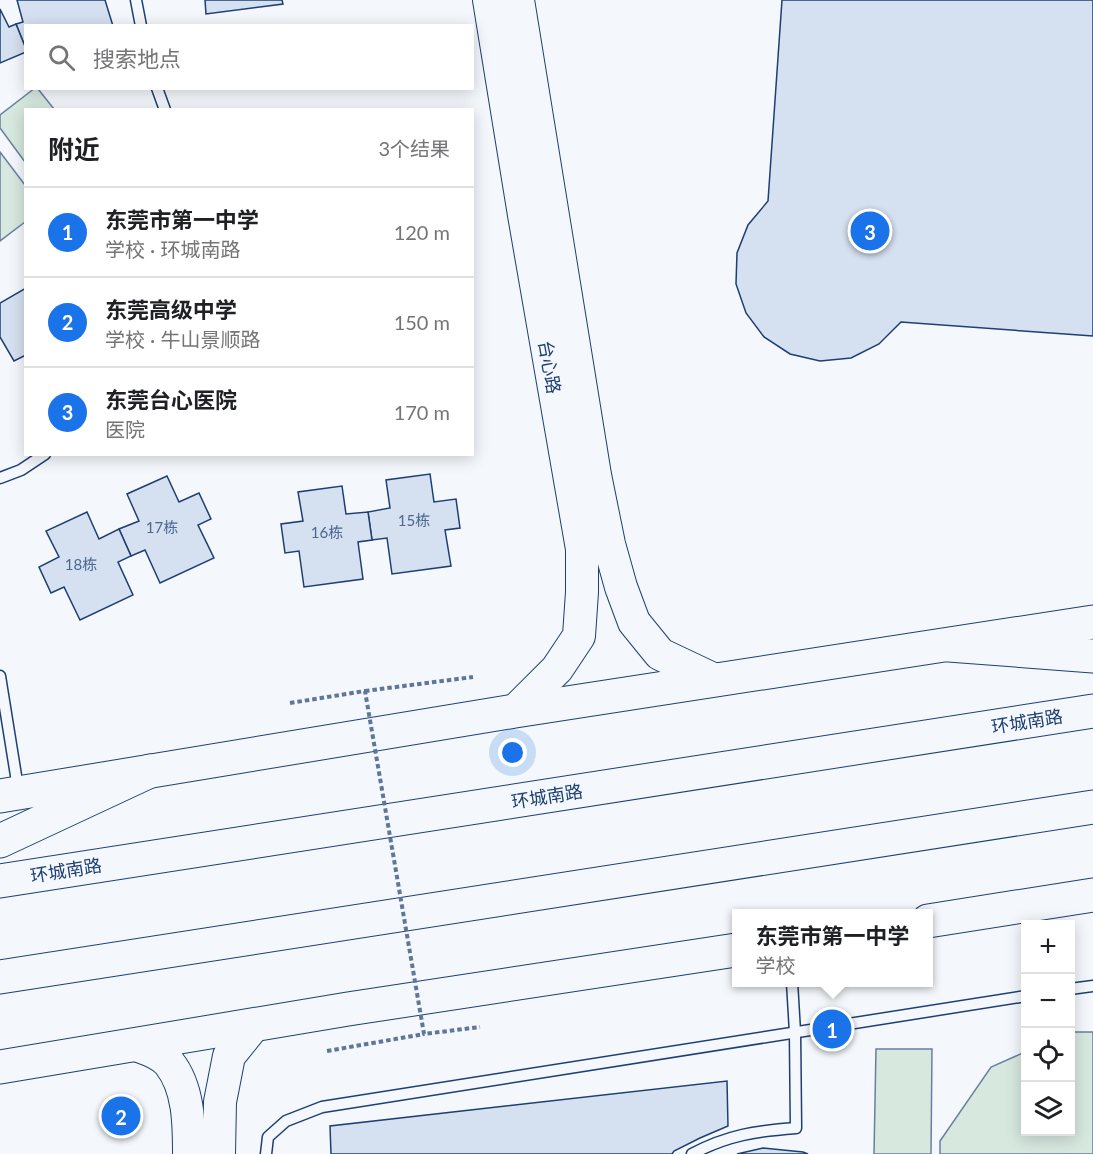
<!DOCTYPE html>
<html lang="zh">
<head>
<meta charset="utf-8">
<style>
	body { margin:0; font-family:Lato,"Noto Sans SC",sans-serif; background:#f2f2f2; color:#202124 }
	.controls { position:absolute; right:18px; bottom:18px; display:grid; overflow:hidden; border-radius:0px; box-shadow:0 3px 15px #0003 }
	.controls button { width:54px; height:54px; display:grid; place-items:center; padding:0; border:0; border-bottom:2px solid #e0e0e0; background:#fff; color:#202124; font:30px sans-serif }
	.you { position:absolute; left:513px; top:753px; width:21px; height:21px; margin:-15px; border:4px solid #fff; border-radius:50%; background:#1a73e8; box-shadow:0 0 0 9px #1a73e833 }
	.badge { display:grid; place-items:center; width:39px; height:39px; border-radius:50%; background:#1a73e8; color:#fff; font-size:20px; font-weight:700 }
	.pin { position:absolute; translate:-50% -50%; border:3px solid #fff; box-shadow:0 2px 6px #0006 }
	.popup { position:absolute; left:732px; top:909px; width:201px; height:78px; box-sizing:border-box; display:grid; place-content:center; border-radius:0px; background:#fff; filter:drop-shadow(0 2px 4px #0005); font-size:20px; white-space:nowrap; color:#757577 }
	.popup b { font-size:22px; color:#202124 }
	.popup::after { content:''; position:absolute; left:50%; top:100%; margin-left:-12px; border:12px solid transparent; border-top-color:#fff }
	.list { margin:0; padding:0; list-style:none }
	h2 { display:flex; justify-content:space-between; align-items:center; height:78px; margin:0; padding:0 24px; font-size:26px }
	h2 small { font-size:20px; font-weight:400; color:#757577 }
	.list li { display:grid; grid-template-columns:39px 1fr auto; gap:18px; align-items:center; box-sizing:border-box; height:90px; padding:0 24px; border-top:2px solid #e0e0e0 }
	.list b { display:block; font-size:22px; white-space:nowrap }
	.list p { margin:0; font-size:20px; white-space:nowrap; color:#757577 }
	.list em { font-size:20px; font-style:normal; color:#757577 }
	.icon { flex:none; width:33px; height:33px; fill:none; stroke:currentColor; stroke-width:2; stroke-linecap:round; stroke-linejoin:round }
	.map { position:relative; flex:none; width:1093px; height:1154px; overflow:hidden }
	.search { position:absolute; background:#fff; box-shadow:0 3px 15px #0003; left:24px; top:24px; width:450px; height:66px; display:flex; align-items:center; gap:15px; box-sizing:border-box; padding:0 21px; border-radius:0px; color:#757577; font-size:22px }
	.panel { position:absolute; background:#fff; box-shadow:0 3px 15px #0003; left:24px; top:108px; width:450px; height:348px; border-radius:0px }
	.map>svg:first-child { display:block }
	.green { fill:#d7e8df; stroke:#687fa3; stroke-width:1.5 }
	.building { fill:#d5e0f0; stroke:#1d3f73; stroke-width:1.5 }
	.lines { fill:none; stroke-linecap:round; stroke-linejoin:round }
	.lane-casing { stroke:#1d3f73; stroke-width:13 }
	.secondary-casing { stroke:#1d3f73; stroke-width:34 }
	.primary-casing { stroke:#1d3f73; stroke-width:35 }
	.highway-casing { stroke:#1d3f73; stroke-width:35 }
	.path { stroke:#5e769c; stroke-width:4; stroke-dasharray:4.5 3; stroke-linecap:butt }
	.lane { stroke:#f4f7fb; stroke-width:10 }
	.secondary { stroke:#f4f7fb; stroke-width:32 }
	.primary { stroke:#f4f7fb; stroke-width:33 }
	.highway { stroke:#f4f7fb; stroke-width:33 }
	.path-bridge { stroke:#5e769c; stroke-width:4; stroke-dasharray:4.5 3; stroke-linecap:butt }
	.labels { text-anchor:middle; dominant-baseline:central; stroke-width:4.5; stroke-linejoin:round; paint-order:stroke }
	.number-label { font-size:15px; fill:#4b6792 }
	.street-label { font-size:18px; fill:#1d3f73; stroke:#f4f7fb }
</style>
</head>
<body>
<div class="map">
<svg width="1093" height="1154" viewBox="0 0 1093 1154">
	<rect width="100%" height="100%" fill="#f4f7fb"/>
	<!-- green -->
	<g class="green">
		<polygon points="35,88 38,89 54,109 26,110 25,162 0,128 0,115"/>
		<polygon points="0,152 25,185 25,222 0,241"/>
		<polygon points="1071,1032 1093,1032 1093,1154 940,1154 940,1141 991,1067 1025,1052 1026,1132 1070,1132"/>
		<polygon points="876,1049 932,1049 931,1154 874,1154"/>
	</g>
	<!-- building -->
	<g class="building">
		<polygon points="17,0 105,0 113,26 26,26 26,49 16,24 23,22"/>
		<polygon points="205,0 282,0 283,4 206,14"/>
		<polygon points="782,0 1093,0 1093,336 901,322 879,344 851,358 820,361 790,354 764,337 746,313 736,284 737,253 748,225 768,201"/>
		<polygon points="0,9 9,27 16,24 26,49 26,52 0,63"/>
		<polygon points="26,288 26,355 14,361 0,337 0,303"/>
		<polygon points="430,474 434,502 456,499 460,528 445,530 451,566 392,574 387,538 372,540 368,512 390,508 386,480"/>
		<polygon points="167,476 179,502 199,493 211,519 198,525 214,558 160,583 145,550 131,556 119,529 139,521 127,494"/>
		<polygon points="342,486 346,514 368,512 372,540 358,542 363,579 304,587 299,551 285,553 281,524 303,521 298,492"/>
		<polygon points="87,512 99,539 119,529 131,556 118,562 133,595 80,620 64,587 51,593 39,567 59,557 46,531"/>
		<polygon points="727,1081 728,1126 700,1138 674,1151 672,1154 331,1154 330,1126"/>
		<polygon points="763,1148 803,1152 808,1154 737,1154"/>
	</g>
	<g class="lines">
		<defs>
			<g id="lane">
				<polyline points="136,0 141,26"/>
				<polyline points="157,88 165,110"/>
				<polyline points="0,478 21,470 45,454"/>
				<polyline points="0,676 18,788"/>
				<polyline points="1070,989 1093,986"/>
				<polyline points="266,1154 268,1137 286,1121 322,1107 1026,996"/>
				<path d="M 692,1154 C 728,1135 756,1131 796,1128 L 795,1032 L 792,982"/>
			</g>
			<g id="secondary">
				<polyline points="489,0 524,215 582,549 582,592 579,636 557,669 515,711"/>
				<polyline points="518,0 595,475 609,544 621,587 634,622 660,654 715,680"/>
				<path d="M 136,1045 C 147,1049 161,1053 169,1063 C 189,1088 189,1124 189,1154"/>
				<polyline points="219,1154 220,1102 229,1056 254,1025"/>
			</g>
			<g id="primary">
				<polyline points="0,796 515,711 1093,622"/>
				<polyline points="928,921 1093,895"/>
				<polyline points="0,1067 348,1009 736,950"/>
			</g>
			<g id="highway">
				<polyline points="949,645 1093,656"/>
				<polyline points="0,841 150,771"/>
				<polyline points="0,881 1093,711"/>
				<polyline points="0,977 1093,807"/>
			</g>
		</defs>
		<!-- lane casing -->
		<use href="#lane" class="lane-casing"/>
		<!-- secondary casing -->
		<use href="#secondary" class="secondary-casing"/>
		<!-- primary casing -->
		<use href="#primary" class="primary-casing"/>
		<!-- highway casing -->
		<use href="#highway" class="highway-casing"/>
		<!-- path -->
		<g class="path">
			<polyline points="365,691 473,677"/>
			<polyline points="327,1051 424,1034"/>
		</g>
		<!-- lane -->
		<use href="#lane" class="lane"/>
		<!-- secondary -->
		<use href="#secondary" class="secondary"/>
		<!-- primary -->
		<use href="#primary" class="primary"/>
		<!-- highway -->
		<use href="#highway" class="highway"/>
		<!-- path-bridge -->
		<polyline class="path-bridge" points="290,703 365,691 424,1034 480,1027"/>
	</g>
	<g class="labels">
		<!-- number labels -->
		<g class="number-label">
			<text x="414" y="520">15栋</text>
			<text x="162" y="527">17栋</text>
			<text x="327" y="532">16栋</text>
			<text x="81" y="564">18栋</text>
		</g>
		<!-- street labels -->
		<g class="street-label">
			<text transform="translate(550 367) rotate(80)">台心路</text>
			<text transform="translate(1027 721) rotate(-9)">环城南路</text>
			<text transform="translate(547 796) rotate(-9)">环城南路</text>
			<text transform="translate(66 870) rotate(-9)">环城南路</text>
		</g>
	</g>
</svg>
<div class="controls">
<button>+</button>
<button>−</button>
<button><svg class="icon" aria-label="locate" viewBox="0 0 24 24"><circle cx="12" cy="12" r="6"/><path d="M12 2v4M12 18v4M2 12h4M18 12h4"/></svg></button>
<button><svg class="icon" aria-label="layers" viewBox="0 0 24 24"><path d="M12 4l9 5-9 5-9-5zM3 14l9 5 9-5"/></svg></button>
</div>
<div class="you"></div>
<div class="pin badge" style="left:832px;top:1029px">1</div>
<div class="popup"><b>东莞市第一中学</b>学校</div>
<div class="pin badge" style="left:121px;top:1116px">2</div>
<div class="pin badge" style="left:870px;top:231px">3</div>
<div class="search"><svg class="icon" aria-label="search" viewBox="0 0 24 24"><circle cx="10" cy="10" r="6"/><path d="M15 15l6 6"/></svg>搜索地点</div>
<section class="panel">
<h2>附近<small>3个结果</small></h2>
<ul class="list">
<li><span class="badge">1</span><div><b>东莞市第一中学</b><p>学校 · 环城南路</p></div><em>120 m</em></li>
<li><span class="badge">2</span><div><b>东莞高级中学</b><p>学校 · 牛山景顺路</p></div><em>150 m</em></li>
<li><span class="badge">3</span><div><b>东莞台心医院</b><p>医院</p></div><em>170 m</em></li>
</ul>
</section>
</div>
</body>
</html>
